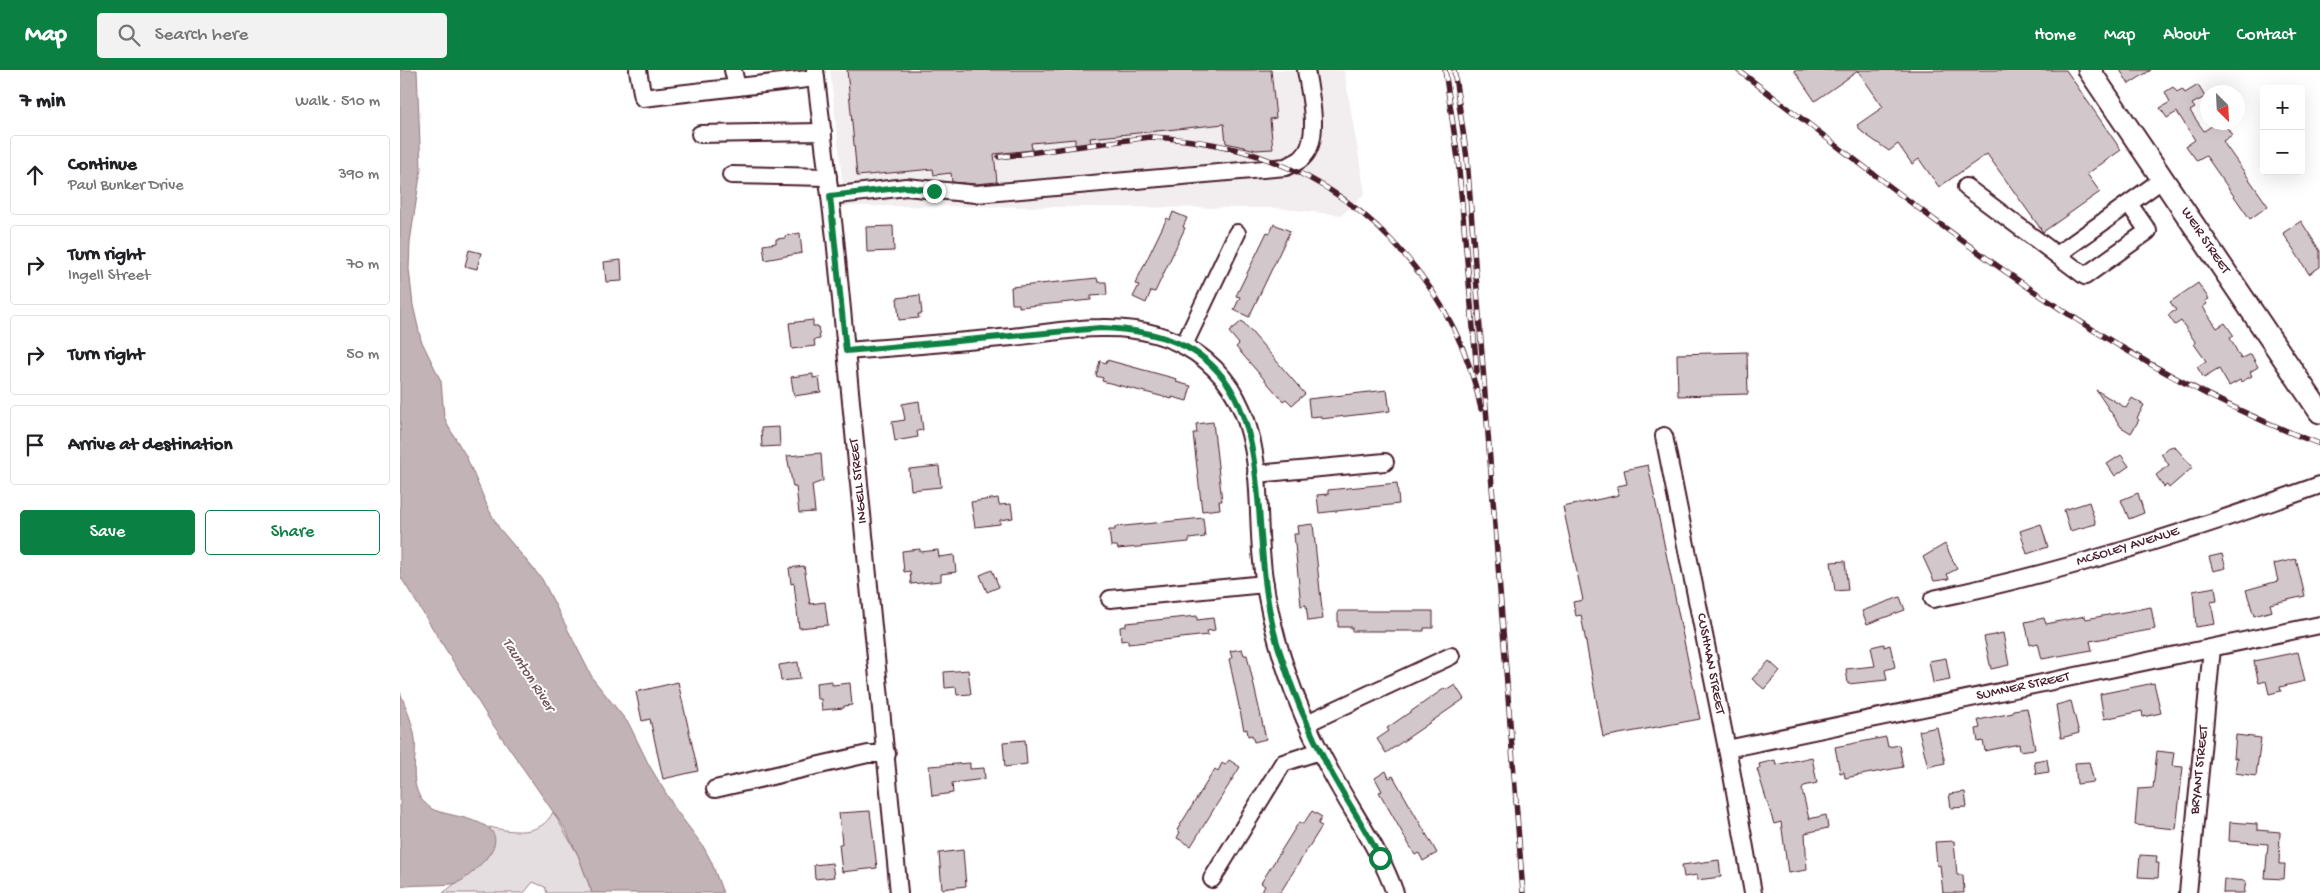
<!DOCTYPE html>
<html lang="en">
<head>
<meta charset="utf-8">
<style>
	body { margin:0; font-family:"Gochi Hand",sans-serif; background:#f2f2f2; color:#202124 }
	.controls { position:absolute; right:15px; top:15px; display:grid; overflow:hidden; border-radius:5px; box-shadow:0 5px 20px #0002 }
	.controls button { width:45px; height:45px; display:grid; place-items:center; padding:0; border:0; border-bottom:1px solid #e0e0e0; background:#fff; color:#202124; font:25px sans-serif }
	.compass { position:absolute; left:1800px; top:15px; width:45px; height:45px; border-radius:50%; background:#fff; box-shadow:0 5px 20px #0002; rotate:156deg }
	.stop { position:absolute; width:15px; height:15px; margin:-11px; border:4px solid #0b8043; border-radius:50%; background:#fff }
	.stop.end { background:#0b8043; border-color:#fff; box-shadow:0 1px 5px #0008 }
	.list { margin:0; padding:0; list-style:none }
	h2 { display:flex; justify-content:space-between; align-items:center; height:65px; margin:0; padding:0 20px; font-size:21px }
	h2 small { font-size:16px; font-weight:400; color:#757577 }
	.list li { display:grid; grid-template-columns:32px 1fr auto; gap:15px; align-items:center; box-sizing:border-box; height:80px; margin:0 10px 10px; padding:0 10px; border:1px solid #e0e0e0; border-radius:5px }
	.list b { display:block; font-size:19px; white-space:nowrap }
	.list p { margin:0; font-size:16px; white-space:nowrap; color:#757577 }
	.list em { font-size:16px; font-style:normal; color:#757577 }
	.actions { display:flex; gap:10px; padding:15px 20px }
	.actions a { flex:1; padding:11px 0; border:1px solid #0b8043; border-radius:5px; text-align:center; font-size:18px; color:#0b8043 }
	.actions .main { background:#0b8043; color:#fff }
	.icon { flex:none; width:28px; height:28px; fill:none; stroke:currentColor; stroke-width:2; stroke-linecap:round; stroke-linejoin:round }
	.map { position:relative; flex:none; width:1920px; height:823px; overflow:hidden }
	header { display:flex; align-items:center; gap:30px; box-sizing:border-box; height:70px; padding:0 25px; background:#0b8043; color:#fff }
	header strong { font-size:24px }
	nav { display:flex; gap:28px; margin-inline-start:auto; font-size:18px }
	.search { width:350px; height:45px; background:#f2f2f2; display:flex; align-items:center; gap:12px; box-sizing:border-box; padding:0 18px; border-radius:5px; color:#757577; font-size:19px }
	main { display:flex }
	aside { flex:1; background:#fff }
	.map>svg:first-child { display:block }
	.built { fill:#f2eeef }
	.green { fill:#e5dee0; stroke:#987e86 }
	.water { fill:#c1b3b6; stroke:#91787e }
	.building { fill:#d2c7cb; stroke:#4a1f2b }
	.lines { fill:none; stroke-linecap:round; stroke-linejoin:round }
	.minor-casing { stroke:#4a1f2b; stroke-width:20 }
	.major-casing { stroke:#4a1f2b; stroke-width:25 }
	.minor { stroke:#fff; stroke-width:16 }
	.major { stroke:#fff; stroke-width:21 }
	.rail-casing { stroke:#4a1f2b; stroke-width:5.5 }
	.rail { stroke:#fff; stroke-width:4; stroke-dasharray:11; stroke-linecap:butt }
	.route { stroke:#0b8043; stroke-width:6 }
	.labels { text-anchor:middle; dominant-baseline:central; stroke-width:4; stroke-linejoin:round; paint-order:stroke }
	.street-label { font-size:14px; fill:#4a1f2b; stroke:#fff }
	.water-label { font-size:15px; font-style:italic; fill:#74535c; stroke:#fff }
</style>
</head>
<body>
<header>
<strong>Map</strong>
<div class="search"><svg class="icon" aria-label="search" viewBox="0 0 24 24"><circle cx="10" cy="10" r="6"/><path d="M15 15l6 6"/></svg>Search here</div>
<nav><a>Home</a><a>Map</a><a>About</a><a>Contact</a></nav>
</header>
<main>
<aside>
<h2>7 min<small>Walk · 510 m</small></h2>
<ul class="list">
<li><svg class="icon" aria-label="ahead" viewBox="0 0 24 24"><path d="M12 20V5M6 11l6-6 6 6"/></svg><div><b>Continue</b><p>Paul Bunker Drive</p></div><em>390 m</em></li>
<li><svg class="icon" aria-label="right" viewBox="0 0 24 24"><path d="M7 20v-9h11M14 6l5 5-5 5"/></svg><div><b>Turn right</b><p>Ingell Street</p></div><em>70 m</em></li>
<li><svg class="icon" aria-label="right" viewBox="0 0 24 24"><path d="M7 20v-9h11M14 6l5 5-5 5"/></svg><div><b>Turn right</b></div><em>50 m</em></li>
<li><svg class="icon" aria-label="arrive" viewBox="0 0 24 24"><path d="M6 21V4h12l-3 4 3 4H6"/></svg><div><b>Arrive at destination</b></div></li>
</ul>
<div class="actions"><a class="main">Save</a><a>Share</a></div>
</aside>
<div class="map">
<svg width="1920" height="823" viewBox="0 0 1920 823">
	<rect width="100%" height="100%" fill="#fff"/>
	<filter id="ink" filterUnits="userSpaceOnUse"><feTurbulence type="fractalNoise" baseFrequency=".02" numOctaves="2"/><feDisplacementMap in="SourceGraphic" scale="10" xChannelSelector="R" yChannelSelector="G"/><feConvolveMatrix kernelMatrix="1 2 1 2 8 2 1 2 1" color-interpolation-filters="sRGB"/></filter>
	<g filter="url(#ink)">
		<!-- built -->
		<polygon class="built" points="430,0 944,0 965,123 942,145 875,138 445,136"/>
		<!-- green -->
		<path class="green" d="M 153,742 L 178,785 L 192,823 L 147,823 L 145,817 L 133,812 L 124,823 L 43,823 L 85,790 L 94,768 L 89,757 C 112,762 141,767 153,742 Z"/>
		<!-- water -->
		<g class="water">
			<polygon points="0,0 17,0 21,99 10,172 9,199 13,235 21,270 41,311 44,346 48,356 66,386 89,440 99,458 142,509 193,609 229,654 249,695 276,740 303,776 311,791 323,823 192,823 178,785 165,759 89,649 0,506"/>
			<path d="M 0,622 C 6,638 13,653 15,669 C 17,690 9,709 21,729 C 24,732 29,737 32,739 C 50,748 116,749 88,786 C 81,795 68,808 57,813 C 48,816 14,814 0,817 Z"/>
		</g>
		<!-- building -->
		<g class="building">
			<polygon points="447,0 871,0 876,48 870,49 873,79 856,80 826,73 824,54 690,68 691,74 675,76 675,69 631,73 632,80 594,84 597,112 576,114 552,112 551,103 534,105 533,99 457,106"/>
			<polygon points="1394,0 1666,0 1721,80 1687,104 1700,122 1643,162 1587,84 1539,117 1519,89 1512,94 1498,74 1489,81 1462,62 1457,55 1483,37 1458,1 1415,31"/>
			<polygon points="1720,0 1751,0 1729,14"/>
			<polygon points="1798,15 1805,27 1792,34 1795,38 1790,41 1804,61 1813,55 1815,58 1823,52 1832,65 1823,71 1826,76 1868,136 1850,149 1806,86 1797,91 1786,76 1795,70 1777,42 1767,48 1760,38 1770,32 1765,22 1773,17 1777,22 1782,19 1785,23"/>
			<polygon points="773,142 787,148 783,157 785,158 755,222 751,221 746,233 733,227 739,215 735,214 767,148 770,150"/>
			<polygon points="1901,151 1920,181 1920,197 1909,204 1883,163"/>
			<polygon points="874,154 890,161 849,247 834,240 840,227 836,226 867,162 870,163"/>
			<polygon points="493,156 494,181 467,182 466,157"/>
			<polygon points="400,163 402,183 365,190 363,175 376,173 376,169 385,168 385,166"/>
			<polygon points="69,180 81,183 77,199 65,196"/>
			<polygon points="221,190 222,211 206,212 204,192"/>
			<polygon points="697,208 698,212 706,212 707,225 691,226 691,230 619,237 619,234 612,234 611,217"/>
			<polygon points="1798,213 1809,229 1805,231 1807,234 1803,237 1817,258 1825,253 1834,266 1830,268 1841,289 1851,284 1858,297 1850,302 1852,306 1841,312 1840,310 1829,316 1819,299 1804,308 1797,297 1806,291 1794,274 1796,273 1781,251 1775,255 1768,245 1776,240 1770,232"/>
			<polygon points="520,225 522,244 518,244 519,248 499,250 497,228"/>
			<polygon points="413,250 413,256 418,256 420,269 414,270 415,276 392,279 389,253"/>
			<polygon points="842,251 905,324 892,335 886,329 883,331 836,277 839,274 829,262"/>
			<polygon points="1347,282 1348,324 1278,326 1277,284"/>
			<polygon points="707,290 777,309 776,312 791,316 787,331 772,327 772,329 702,311 703,308 696,306 700,291 706,293"/>
			<polygon points="413,304 413,308 419,307 421,322 394,326 391,307"/>
			<polygon points="987,320 990,341 921,349 921,346 910,347 908,329"/>
			<polygon points="1696,320 1726,338 1732,328 1744,335 1737,348 1739,350 1731,363 1721,357"/>
			<polygon points="519,331 523,360 517,361 518,367 495,371 492,352 505,350 502,334"/>
			<polygon points="813,352 822,431 819,431 820,439 802,441 793,363 797,363 796,354"/>
			<polygon points="379,357 380,376 362,377 361,358"/>
			<polygon points="1774,376 1793,397 1769,418 1767,415 1764,417 1756,405 1769,395 1761,384 1767,378"/>
			<polygon points="421,383 423,411 412,415 415,442 399,443 396,417 393,417 387,386"/>
			<polygon points="1721,385 1729,396 1715,406 1707,394"/>
			<polygon points="1248,395 1300,649 1203,667 1181,545 1176,546 1173,532 1183,530 1163,437 1219,425 1217,416 1227,414 1224,400"/>
			<polygon points="539,396 541,417 511,420 509,399"/>
			<polygon points="997,413 999,434 919,443 917,425 928,424 928,420"/>
			<polygon points="1738,423 1744,443 1729,449 1721,430"/>
			<polygon points="598,428 599,435 611,434 613,448 600,450 600,454 575,457 571,432"/>
			<polygon points="1689,432 1696,454 1670,461 1664,440"/>
			<polygon points="803,448 805,467 789,469 789,472 718,479 717,476 711,476 709,460 715,460 715,457"/>
			<polygon points="913,454 923,549 908,551 906,535 901,536 894,464 898,464 897,456"/>
			<polygon points="1641,454 1648,477 1627,484 1620,461"/>
			<polygon points="1545,474 1557,499 1547,504 1549,509 1534,511 1523,487"/>
			<polygon points="520,479 520,482 538,480 539,487 554,485 556,502 541,504 541,511 511,514 510,501 504,502 502,481"/>
			<polygon points="1822,484 1826,498 1813,501 1809,487"/>
			<polygon points="1896,489 1905,526 1870,534 1872,541 1854,546 1846,520 1878,511 1874,494"/>
			<polygon points="1445,491 1448,520 1435,521 1431,492"/>
			<polygon points="404,496 410,534 425,532 428,555 399,558 394,513 391,514 389,498"/>
			<polygon points="592,500 599,517 587,522 580,505"/>
			<polygon points="1815,517 1817,531 1811,532 1815,554 1796,557 1793,521"/>
			<polygon points="1500,527 1505,540 1467,554 1462,541"/>
			<polygon points="1751,537 1755,559 1690,571 1692,580 1642,589 1638,573 1630,575 1625,552 1644,548 1646,554 1685,546 1686,549"/>
			<polygon points="938,541 1033,541 1033,558 1024,558 1024,561 952,561 952,557 938,557"/>
			<polygon points="797,546 797,550 813,548 815,560 807,561 808,565 728,574 728,570 721,571 720,557 726,556 726,553"/>
			<polygon points="1603,563 1609,595 1591,599 1584,567"/>
			<polygon points="1484,574 1484,577 1490,575 1495,597 1485,600 1487,610 1448,614 1446,599 1475,596 1471,577"/>
			<polygon points="842,579 844,585 847,585 866,669 854,672 852,665 848,666 847,659 844,660 829,589 832,588 830,581"/>
			<polygon points="1898,582 1905,611 1880,617 1881,621 1869,624 1866,611 1859,613 1858,610 1854,591"/>
			<polygon points="1546,588 1550,610 1533,613 1529,591"/>
			<polygon points="1369,591 1380,601 1364,619 1352,609"/>
			<polygon points="398,592 400,609 381,611 379,595"/>
			<polygon points="568,600 571,624 557,625 556,617 545,618 544,602"/>
			<polygon points="432,611 432,615 450,613 452,635 444,636 444,638 422,640 421,629 417,629 416,613"/>
			<polygon points="278,612 298,701 263,709 250,649 242,651 236,622"/>
			<polygon points="1754,613 1761,643 1743,647 1742,641 1704,649 1700,624"/>
			<polygon points="1055,615 1064,629 986,683 977,669 989,661 987,658 1045,618 1047,620"/>
			<polygon points="1671,631 1679,663 1661,668 1656,635"/>
			<polygon points="1627,638 1635,679 1620,681 1619,674 1585,681 1583,671 1578,672 1576,659 1580,658 1578,650 1613,643 1613,640"/>
			<polygon points="1537,657 1545,693 1528,697 1519,661"/>
			<polygon points="1836,665 1861,668 1856,706 1835,703 1837,688 1834,688"/>
			<polygon points="1486,667 1488,677 1499,675 1503,697 1445,708 1444,702 1440,703 1435,677"/>
			<polygon points="625,670 627,694 605,697 603,672"/>
			<polygon points="1757,681 1774,683 1772,696 1783,697 1776,759 1735,755 1738,719 1753,718"/>
			<polygon points="1412,687 1417,713 1404,716 1402,720 1409,749 1426,745 1428,758 1405,763 1407,800 1388,803 1381,752 1374,754 1357,699 1360,698 1359,694 1375,690 1376,695"/>
			<polygon points="1647,689 1649,702 1636,704 1634,691"/>
			<polygon points="829,690 840,697 791,776 777,768 780,762 777,760 815,699 818,701 822,693 825,695"/>
			<polygon points="1689,692 1694,712 1677,714 1675,693"/>
			<polygon points="570,693 570,699 584,698 585,709 552,713 553,723 532,726 529,696"/>
			<polygon points="986,701 989,708 993,706 1037,783 1023,791 1019,783 1015,785 979,722 982,721 975,708"/>
			<polygon points="1565,722 1567,737 1551,738 1549,724"/>
			<polygon points="470,741 477,798 442,802 439,774 442,774 439,743"/>
			<polygon points="912,741 922,747 918,754 922,756 880,823 861,823 865,816 861,813 899,752 903,754"/>
			<polygon points="1830,752 1857,754 1857,760 1880,762 1879,794 1885,794 1884,809 1865,808 1868,774 1829,771"/>
			<polygon points="1554,771 1557,805 1563,805 1564,823 1543,823 1540,795 1537,796 1535,772"/>
			<polygon points="563,780 566,816 542,819 539,783"/>
			<polygon points="1740,785 1757,786 1756,793 1759,793 1758,808 1738,807"/>
			<polygon points="1319,790 1321,807 1297,810 1297,805 1284,807 1282,795"/>
			<polygon points="432,793 434,807 415,809 414,795"/>
			<polygon points="1824,809 1846,811 1844,823 1823,823"/>
		</g>
		<g class="lines">
			<defs>
				<g id="minor">
					<polyline points="238,0 243,28 416,8"/>
					<polyline points="333,0 337,17"/>
					<polyline points="415,0 435,168 499,823"/>
					<polyline points="300,64 423,62"/>
					<polyline points="331,105 428,107"/>
					<polyline points="1566,117 1685,206 1748,161 1729,134"/>
					<path d="M 430,126 L 506,117 L 576,124 L 886,97 C 891,94 899,92 903,87 C 921,69 910,23 906,0"/>
					<polyline points="1657,185 1763,109"/>
					<polyline points="784,275 837,163"/>
					<path d="M 446,281 C 501,277 556,272 612,267 C 641,264 672,258 701,258 C 773,256 832,291 850,364 C 860,402 858,442 861,481 C 863,511 869,541 877,570 C 890,617 909,663 933,706 C 954,745 980,780 995,823"/>
					<polyline points="1264,366 1331,699 1353,823"/>
					<polyline points="856,404 985,392"/>
					<polyline points="710,529 865,514"/>
					<path d="M 1533,529 C 1665,502 1794,460 1920,415"/>
					<polyline points="907,653 1051,586"/>
					<polyline points="1327,679 1920,555"/>
					<polyline points="315,719 468,684 487,684"/>
					<polyline points="812,809 883,693 920,681"/>
					<polyline points="1788,823 1812,578"/>
				</g>
				<polyline id="major" points="1689,0 1920,342"/>
			</defs>
			<!-- minor casing -->
			<use href="#minor" class="minor-casing"/>
			<!-- major casing -->
			<use href="#major" class="major-casing"/>
			<!-- minor -->
			<use href="#minor" class="minor"/>
			<!-- major -->
			<use href="#major" class="major"/>
			<defs>
				<g id="rail">
					<polyline points="1045,0 1058,89 1077,302"/>
					<polyline points="1054,0 1067,88 1123,823"/>
					<path d="M 1338,0 C 1522,139 1701,293 1920,374"/>
					<path d="M 599,87 L 750,67 C 791,69 830,75 869,90 C 976,129 1059,228 1081,339"/>
				</g>
			</defs>
			<!-- rail casing -->
			<use href="#rail" class="rail-casing"/>
			<!-- rail -->
			<use href="#rail" class="rail"/>
		</g>
	</g>
	<g class="lines" filter="url(#ink)">
		<!-- route -->
		<path class="route" d="M 534,121 L 506,117 L 430,126 L 446,281 L 700,258 C 902,264 838,441 877,573 C 891,619 910,664 933,706 C 948,733 966,759 980,788"/>
	</g>
	<g class="labels">
		<!-- street labels -->
		<g class="street-label">
			<text transform="translate(1805 171) rotate(56)">WEIR STREET</text>
			<text transform="translate(459 411) rotate(-96)">INGELL STREET</text>
			<text transform="translate(1728 477) rotate(-17)">MCSOLEY AVENUE</text>
			<text transform="translate(1310 594) rotate(79)">CUSHMAN STREET</text>
			<text transform="translate(1623 617) rotate(-12)">SUMNER STREET</text>
			<text transform="translate(1800 700) rotate(-84)">BRYANT STREET</text>
		</g>
		<!-- water labels -->
		<g class="water-label">
			<text transform="translate(128 605) rotate(57)">Taunton River</text>
		</g>
	</g>
</svg>
<div class="controls">
<button>+</button>
<button>−</button>
</div>
<svg class="compass" viewBox="-18 -18 36 36"><path d="M0-13l5 13h-10z" fill="#e53935"/><path d="M0 13l5-13h-10z" fill="#757577"/></svg>
<div class="stop" style="left:980px;top:788px"></div>
<div class="stop end" style="left:534px;top:121px"></div>
</div>
</main>
</body>
</html>
